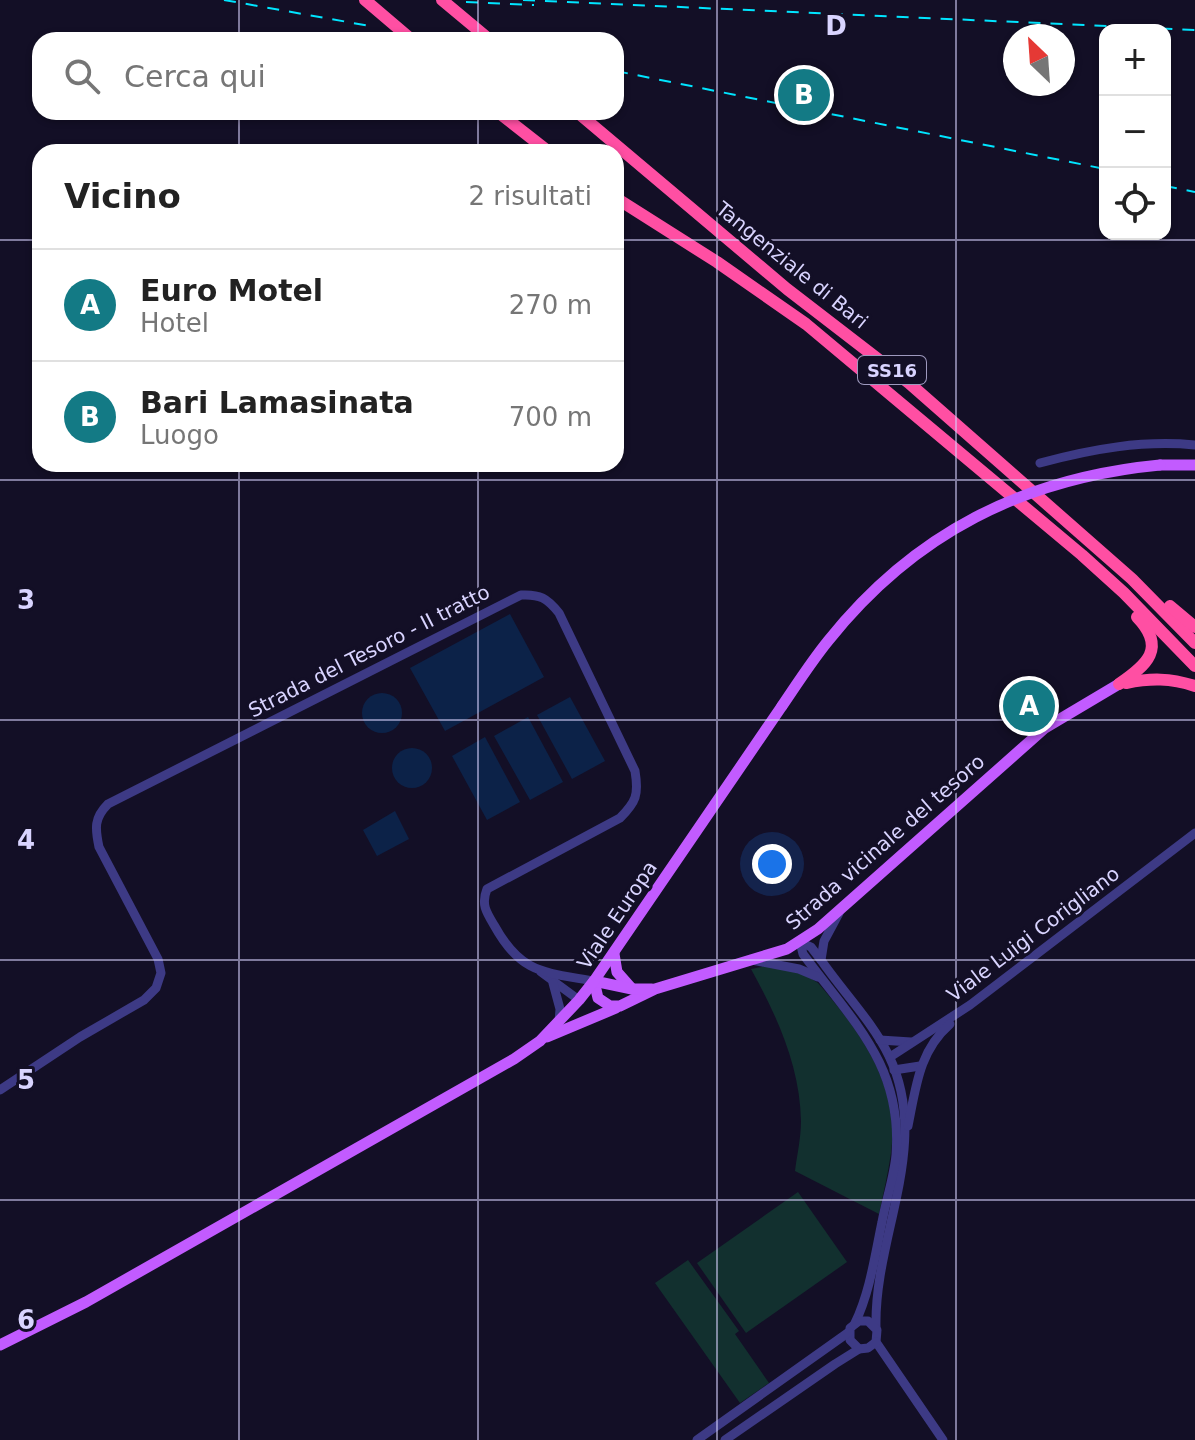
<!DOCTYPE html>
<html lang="it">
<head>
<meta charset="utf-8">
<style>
	body { margin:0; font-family:"DejaVu Sans",sans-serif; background:#f6f6f6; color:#222 }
	.controls { position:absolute; right:24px; top:24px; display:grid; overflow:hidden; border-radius:16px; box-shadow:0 2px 6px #0004 }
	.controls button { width:72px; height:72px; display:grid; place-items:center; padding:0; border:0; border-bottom:2px solid #e0e0e0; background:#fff; color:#222; font:40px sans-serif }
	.compass { position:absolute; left:1003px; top:24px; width:72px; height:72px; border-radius:50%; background:#fff; box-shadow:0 2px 6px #0004; rotate:335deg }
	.you { position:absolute; left:772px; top:864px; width:28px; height:28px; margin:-20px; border:6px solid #fff; border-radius:50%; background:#1a73e8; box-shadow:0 0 0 12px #1a73e833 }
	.badge { display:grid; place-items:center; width:52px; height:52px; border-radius:50%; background:#137a85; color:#fff; font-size:26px; font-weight:700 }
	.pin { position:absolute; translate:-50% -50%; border:4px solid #fff; box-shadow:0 2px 8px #0006 }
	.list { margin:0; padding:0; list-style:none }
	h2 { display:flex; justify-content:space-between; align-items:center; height:104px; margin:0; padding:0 32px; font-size:34px }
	h2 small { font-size:26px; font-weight:400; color:#767676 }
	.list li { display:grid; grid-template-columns:52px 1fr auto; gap:24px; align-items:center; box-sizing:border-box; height:112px; padding:0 32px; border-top:2px solid #e0e0e0 }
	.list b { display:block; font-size:30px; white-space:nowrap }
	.list p { margin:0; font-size:26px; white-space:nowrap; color:#767676 }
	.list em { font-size:26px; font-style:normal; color:#767676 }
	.icon { flex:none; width:44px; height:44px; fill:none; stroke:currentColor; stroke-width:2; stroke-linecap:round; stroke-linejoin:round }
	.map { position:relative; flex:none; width:1195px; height:1440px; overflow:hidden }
	.search { position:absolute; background:#fff; box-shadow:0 2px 6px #0004; left:32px; top:32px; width:592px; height:88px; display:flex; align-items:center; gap:20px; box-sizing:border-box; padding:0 28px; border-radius:24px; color:#767676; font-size:30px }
	.panel { position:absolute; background:#fff; box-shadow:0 2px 6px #0004; left:32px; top:144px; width:592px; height:328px; border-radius:24px }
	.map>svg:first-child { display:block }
	.green { fill:#12302f }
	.water { fill:#0c2248 }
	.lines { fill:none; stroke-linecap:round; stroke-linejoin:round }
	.minor { stroke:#3d3a85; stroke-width:9 }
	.major { stroke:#c25bff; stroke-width:11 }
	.highway { stroke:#ff4fa3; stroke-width:12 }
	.rail { stroke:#00e5ff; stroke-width:2; stroke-dasharray:12 10; stroke-linecap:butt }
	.major-bridge { stroke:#c25bff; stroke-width:11 }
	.highway-bridge { stroke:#ff4fa3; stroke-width:12 }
	.grid { fill:none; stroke:#d9d4ff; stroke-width:2; stroke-opacity:0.55 }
	.labels { text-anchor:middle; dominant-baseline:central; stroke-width:6; stroke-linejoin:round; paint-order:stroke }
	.shield { fill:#130f26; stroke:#9e99be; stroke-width:2 }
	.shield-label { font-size:18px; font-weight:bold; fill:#d9d4ff }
	.street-label { font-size:20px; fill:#d9d4ff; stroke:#130f26 }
	.grid-label { font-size:26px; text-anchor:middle; font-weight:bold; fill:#d9d4ff; stroke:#130f26; stroke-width:6; stroke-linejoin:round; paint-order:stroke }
</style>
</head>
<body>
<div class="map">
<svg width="1195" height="1440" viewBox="0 0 1195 1440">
	<rect width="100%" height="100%" fill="#130f26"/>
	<!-- green -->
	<g class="green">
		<path d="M 767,966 C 784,969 803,972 818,983 C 860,1032 900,1084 891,1153 C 888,1174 883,1194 879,1214 L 795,1171 C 797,1155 801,1138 801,1121 C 800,1066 777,1016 751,969 Z"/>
		<polygon points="798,1192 847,1262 746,1333 697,1263"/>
		<polygon points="688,1260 739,1331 735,1334 769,1383 740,1403 655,1283"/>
	</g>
	<!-- water -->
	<g class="water">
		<polygon points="510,614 544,677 445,731 410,668"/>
		<circle cx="382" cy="713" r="20"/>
		<polygon points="570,697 605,761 572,779 537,715"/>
		<polygon points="528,717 563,782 530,800 494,736"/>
		<polygon points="485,737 520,802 487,820 452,756"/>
		<circle cx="412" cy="768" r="20"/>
		<polygon points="395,811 409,839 377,856 363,830"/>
	</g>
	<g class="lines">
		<!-- minor -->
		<g class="minor">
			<path d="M 1040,463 C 1092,449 1142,440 1195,445"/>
			<path d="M 839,913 L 824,941 L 821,960 C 843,992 872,1021 889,1056 C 932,1146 874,1235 876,1327"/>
			<path d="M 800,942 L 803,954 C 852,1021 903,1065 896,1155 C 894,1177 886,1200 882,1222 C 875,1255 870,1292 855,1323"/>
			<polyline points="800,942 811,947 821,960"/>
			<polyline points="752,960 799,969 818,977"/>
			<polyline points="541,972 579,1000"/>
			<polyline points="553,983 560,1009 559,1022"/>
			<polyline points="880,1040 911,1042"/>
			<polyline points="890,1057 970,1005 1195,833"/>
			<polyline points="894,1070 920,1066"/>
			<path d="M 0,1090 L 80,1037 L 144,1000 L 156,988 L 161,973 L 158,959 L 99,847 C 95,828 94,818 108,804 L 521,595 C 540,594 547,598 559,613 L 635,771 C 639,795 636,802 620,818 L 487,889 C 481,904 486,912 494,925 C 521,974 543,972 594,981"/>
			<path d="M 908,1126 C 916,1087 919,1051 950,1024"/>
			<polyline points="859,1349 850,1340 850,1328 859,1321 868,1321 877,1330 876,1342 943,1440"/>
			<polyline points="697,1440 849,1332"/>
			<polyline points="725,1440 835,1364 859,1349 868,1348 876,1342"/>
		</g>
		<!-- major -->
		<g class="major">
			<polyline points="1160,465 1195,465"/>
			<polyline points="614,954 617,972 632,989"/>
			<polyline points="594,981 598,998 610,1006 620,1006 655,989 787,949 818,929 1045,728 1119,684"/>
			<polyline points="594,981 632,989 652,989"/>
			<polyline points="547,1037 616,1008"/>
			<polyline points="0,1345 86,1302 514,1059 540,1041 579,1000 594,981 782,706"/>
		</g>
		<!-- highway -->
		<g class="highway">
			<polyline points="498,112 549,152"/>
			<polyline points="577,112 787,289 909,383 1132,579 1195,643"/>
			<polyline points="616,198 717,262 806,324 1082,555 1124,593 1195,666"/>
			<polyline points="1170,606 1195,627"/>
			<path d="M 1126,683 C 1151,678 1170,678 1195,686"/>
			<path d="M 1119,684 C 1147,665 1167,648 1137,617"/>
		</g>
		<!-- rail -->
		<g class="rail">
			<polyline points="224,0 370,26"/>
			<polyline points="523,0 1195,30"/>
			<polyline points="466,2 534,5"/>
			<polyline points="441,36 459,40"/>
			<polyline points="616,71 1105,169"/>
			<polyline points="1165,186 1195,192"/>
		</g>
		<!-- major-bridge -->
		<path class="major-bridge" d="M 782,706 C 797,684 811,662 828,641 C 914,533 1024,478 1160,465"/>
		<!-- highway-bridge -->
		<g class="highway-bridge">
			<polyline points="365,0 412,40"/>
			<polyline points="442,0 490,40"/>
		</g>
	</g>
	<!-- grid -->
	<path class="grid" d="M 239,0 L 239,40M 478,0 L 478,40M 717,0 L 717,1440M 956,0 L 956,1440M 239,112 L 239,152M 478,112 L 478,152M 0,240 L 40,240M 616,240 L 1195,240M 239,464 L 239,1440M 478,464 L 478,1440M 0,480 L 1195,480M 0,720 L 1195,720M 0,960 L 1195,960M 0,1200 L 1195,1200"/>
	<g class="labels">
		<!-- shield labels -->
		<rect class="shield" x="858" y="356" width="68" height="28" rx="6"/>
		<g class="shield-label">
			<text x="892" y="370">SS16</text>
		</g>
		<!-- street labels -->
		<g class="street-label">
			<text transform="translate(792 265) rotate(39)">Tangenziale di Bari</text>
			<text transform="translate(369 651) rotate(-27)">Strada del Tesoro - II tratto</text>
			<text transform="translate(885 842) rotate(-41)">Strada vicinale del tesoro</text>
			<text transform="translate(617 915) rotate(-56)">Viale Europa</text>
			<text transform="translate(1033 934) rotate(-37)">Viale Luigi Corigliano</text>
		</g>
	</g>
	<g class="grid-label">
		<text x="836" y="35">D</text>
		<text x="26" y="609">3</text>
		<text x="26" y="849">4</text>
		<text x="26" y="1089">5</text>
		<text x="26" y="1329">6</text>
	</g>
</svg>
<div class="controls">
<button>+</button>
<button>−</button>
<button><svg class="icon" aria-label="locate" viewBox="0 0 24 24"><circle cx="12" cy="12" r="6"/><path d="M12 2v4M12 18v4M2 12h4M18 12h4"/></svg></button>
</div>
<svg class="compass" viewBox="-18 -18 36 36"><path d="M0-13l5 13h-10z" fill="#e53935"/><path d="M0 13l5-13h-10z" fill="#767676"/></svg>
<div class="you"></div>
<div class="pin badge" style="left:1029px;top:706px">A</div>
<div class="pin badge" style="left:804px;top:95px">B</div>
<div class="search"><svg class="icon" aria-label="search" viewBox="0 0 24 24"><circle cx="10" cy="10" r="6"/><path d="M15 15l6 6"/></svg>Cerca qui</div>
<section class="panel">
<h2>Vicino<small>2 risultati</small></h2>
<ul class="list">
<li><span class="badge">A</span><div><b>Euro Motel</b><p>Hotel</p></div><em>270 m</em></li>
<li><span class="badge">B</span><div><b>Bari Lamasinata</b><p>Luogo</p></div><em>700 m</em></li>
</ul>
</section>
</div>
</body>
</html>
